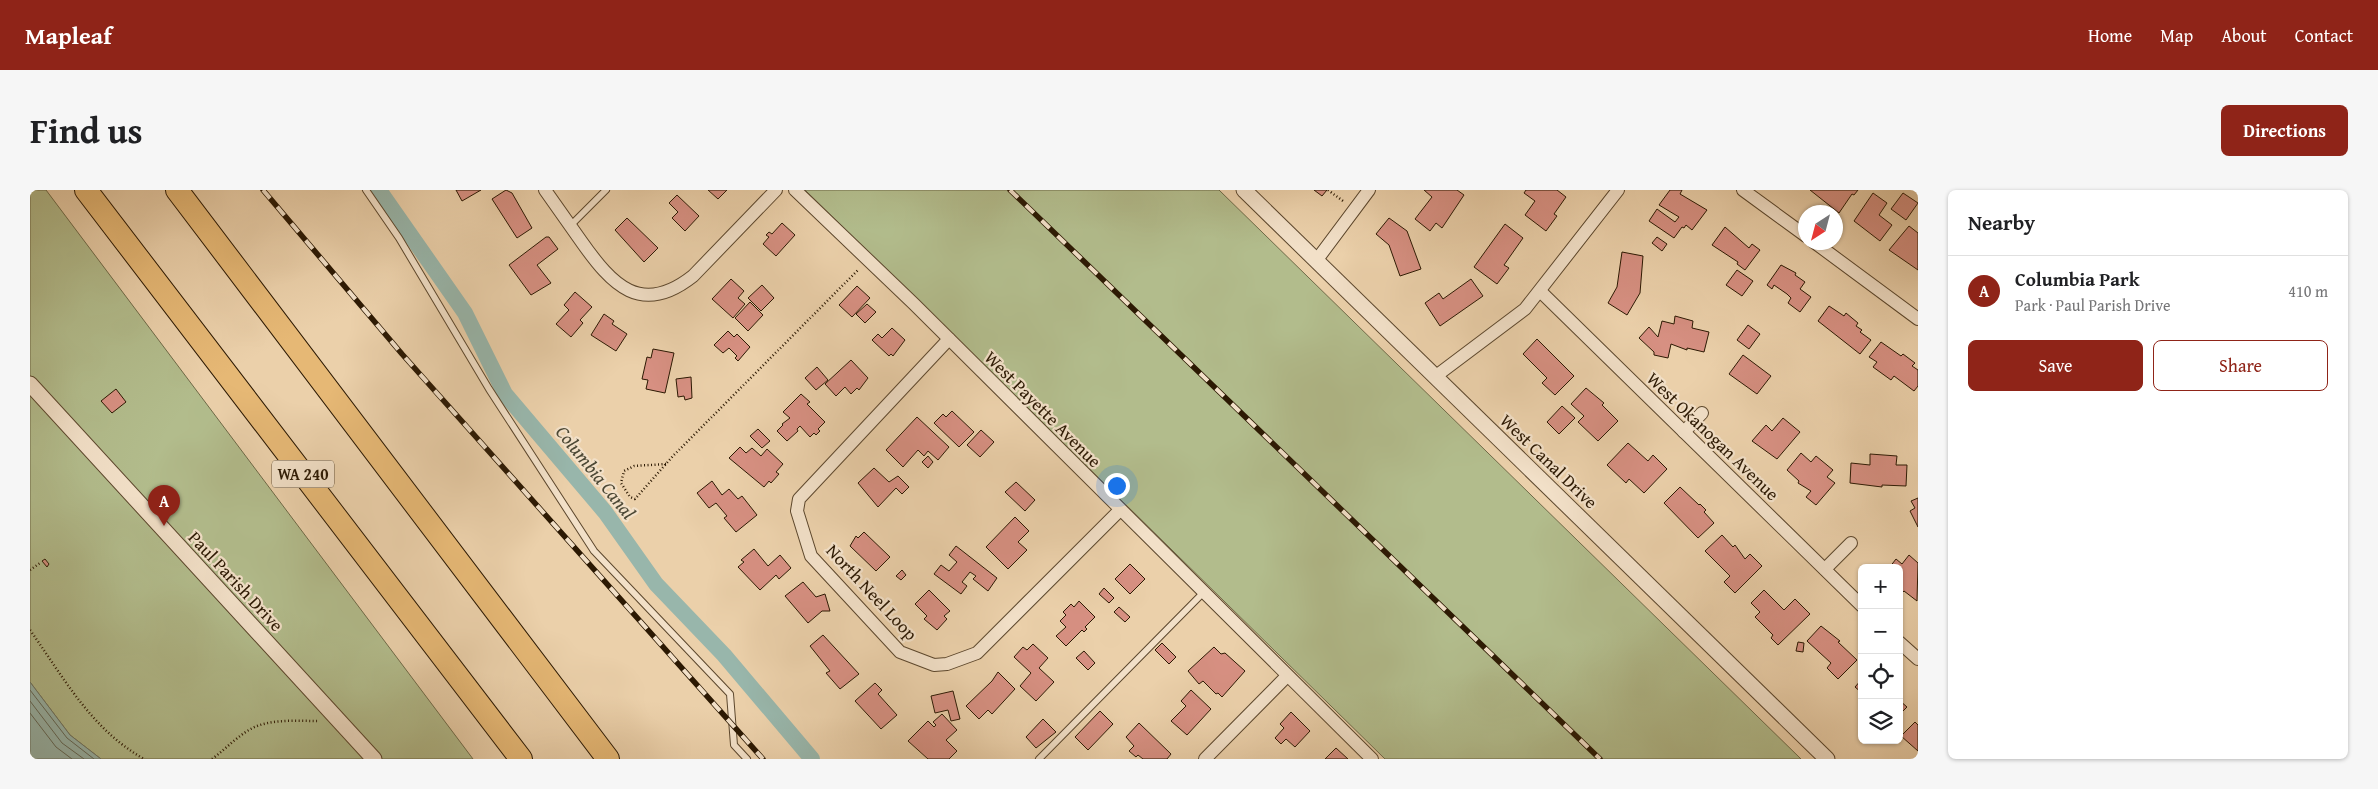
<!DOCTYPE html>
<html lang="en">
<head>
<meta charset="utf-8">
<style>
	body { margin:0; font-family:"Gentium Book Plus",serif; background:#f6f6f6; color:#202124 }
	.controls { position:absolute; right:15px; bottom:15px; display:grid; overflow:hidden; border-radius:8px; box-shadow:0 1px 4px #0004 }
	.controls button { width:45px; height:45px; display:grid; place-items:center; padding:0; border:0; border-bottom:1px solid #e0e0e0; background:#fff; color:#202124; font:25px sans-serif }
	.compass { position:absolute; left:1768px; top:15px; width:45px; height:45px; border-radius:50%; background:#fff; box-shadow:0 1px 4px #0004; rotate:216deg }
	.you { position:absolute; left:1086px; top:295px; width:18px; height:18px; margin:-12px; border:4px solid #fff; border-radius:50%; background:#1a73e8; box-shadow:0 0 0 8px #1a73e833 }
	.badge { display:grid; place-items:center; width:32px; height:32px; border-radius:50%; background:#8f2418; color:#fff; font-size:16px; font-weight:700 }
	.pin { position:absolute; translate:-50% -41px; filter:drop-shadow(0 1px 2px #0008) }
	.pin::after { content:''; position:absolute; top:26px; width:18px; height:15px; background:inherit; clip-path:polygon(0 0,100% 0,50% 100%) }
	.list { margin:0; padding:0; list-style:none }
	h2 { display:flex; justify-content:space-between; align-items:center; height:65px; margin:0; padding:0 20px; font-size:21px }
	h2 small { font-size:16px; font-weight:400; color:#757577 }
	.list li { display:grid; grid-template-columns:32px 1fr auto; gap:15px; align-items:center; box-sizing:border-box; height:70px; padding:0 20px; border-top:1px solid #e0e0e0 }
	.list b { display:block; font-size:19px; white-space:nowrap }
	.list p { margin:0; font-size:16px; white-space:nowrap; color:#757577 }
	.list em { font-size:16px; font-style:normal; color:#757577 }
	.actions { display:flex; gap:10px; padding:15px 20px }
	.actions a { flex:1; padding:11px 0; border:1px solid #8f2418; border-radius:8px; text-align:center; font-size:18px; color:#8f2418 }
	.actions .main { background:#8f2418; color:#fff }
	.icon { flex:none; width:28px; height:28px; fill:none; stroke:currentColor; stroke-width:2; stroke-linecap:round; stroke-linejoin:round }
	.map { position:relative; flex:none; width:1888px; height:569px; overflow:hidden; border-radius:8px }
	header { display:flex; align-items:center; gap:30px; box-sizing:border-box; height:70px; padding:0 25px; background:#8f2418; color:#fff }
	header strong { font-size:24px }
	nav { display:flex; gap:28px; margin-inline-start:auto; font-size:18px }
	.intro { display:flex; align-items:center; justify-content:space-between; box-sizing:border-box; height:120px; padding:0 30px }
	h1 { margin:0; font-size:35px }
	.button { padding:12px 22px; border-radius:8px; background:#8f2418; color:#fff; font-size:18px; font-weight:700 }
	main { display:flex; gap:30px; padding:0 30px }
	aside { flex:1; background:#fff; border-radius:8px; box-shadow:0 1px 4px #0004 }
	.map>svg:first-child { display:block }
	.green { fill:#b2bc8c; stroke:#6f6a48 }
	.water { fill:#98b6ab; stroke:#6d7768 }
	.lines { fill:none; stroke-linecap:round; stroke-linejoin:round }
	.shore { stroke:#626857; stroke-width:1 }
	.canal { stroke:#98b6ab; stroke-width:16 }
	.building { fill:#d79082; stroke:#2c1903 }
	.service-casing { stroke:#5c472d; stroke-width:8 }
	.minor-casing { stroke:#5c472d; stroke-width:14 }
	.tertiary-casing { stroke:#5c472d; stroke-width:17 }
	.motorway-casing { stroke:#2c1903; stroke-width:24 }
	.path { stroke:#2c1903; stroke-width:2.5; stroke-dasharray:1 2.5; stroke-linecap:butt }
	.service { stroke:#f2e0c8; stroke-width:6 }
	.minor { stroke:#f2e0c8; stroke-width:12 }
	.tertiary { stroke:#f2e0c8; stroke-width:15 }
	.motorway { stroke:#e6b875; stroke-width:22 }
	.rail-casing { stroke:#2c1903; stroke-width:5.5 }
	.rail { stroke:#f2e0c8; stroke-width:4; stroke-dasharray:11; stroke-linecap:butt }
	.labels { text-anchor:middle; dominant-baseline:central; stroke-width:4.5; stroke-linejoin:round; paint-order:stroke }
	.shield { fill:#f2e0c8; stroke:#67553e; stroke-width:1 }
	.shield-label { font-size:16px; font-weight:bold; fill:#2c1903 }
	.street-label { font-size:18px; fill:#2c1903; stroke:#f2e0c8 }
	.water-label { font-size:19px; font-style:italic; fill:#4c4835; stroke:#f2e0c8 }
</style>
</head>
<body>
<header>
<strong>Mapleaf</strong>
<nav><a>Home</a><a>Map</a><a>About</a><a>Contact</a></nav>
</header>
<div class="intro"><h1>Find us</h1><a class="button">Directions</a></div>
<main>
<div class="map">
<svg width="1888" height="569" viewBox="0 0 1888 569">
	<rect width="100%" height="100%" fill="#ebd0aa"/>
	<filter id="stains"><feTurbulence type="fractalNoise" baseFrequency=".004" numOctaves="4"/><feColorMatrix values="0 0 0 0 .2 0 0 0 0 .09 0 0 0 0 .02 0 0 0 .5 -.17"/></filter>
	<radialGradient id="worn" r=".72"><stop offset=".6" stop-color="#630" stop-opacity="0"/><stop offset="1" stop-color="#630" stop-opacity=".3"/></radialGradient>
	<!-- green -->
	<g class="green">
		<polygon points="0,0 16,0 443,569 71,569 40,545 0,492"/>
		<polygon points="775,0 1189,0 1771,569 1355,569"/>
	</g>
	<!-- water -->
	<polygon class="water" points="0,492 40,545 71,569 0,569"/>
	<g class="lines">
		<!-- shore -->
		<g class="shore">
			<polyline points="0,500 37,548 64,569"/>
			<polyline points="0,511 32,553 54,569"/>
			<polyline points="0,523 26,557 42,569"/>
		</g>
		<!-- canal -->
		<polyline class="canal" points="349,0 435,123 475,204 575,322 626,394 694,465 782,569"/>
	</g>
	<!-- building -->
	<g class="building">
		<polygon points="426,0 451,0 432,11"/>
		<polygon points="476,0 482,3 502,38 487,48 462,9"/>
		<polygon points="678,0 697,0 688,9"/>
		<polygon points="1284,0 1297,0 1292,6"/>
		<polygon points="1427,0 1434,5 1412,38 1406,33 1400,41 1385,29 1402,7 1394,0"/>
		<polygon points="1496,0 1527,0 1536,7 1524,24 1527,26 1516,41 1495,25 1505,11 1494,3"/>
		<polygon points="1640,0 1652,0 1650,4 1677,20 1662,40 1656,35 1654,38 1652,37 1644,48 1619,31 1627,19 1645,32 1649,27 1629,15"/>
		<polygon points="1780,0 1828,0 1824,5 1822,4 1809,23"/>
		<polygon points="1843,3 1857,13 1849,25 1862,35 1850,51 1824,31"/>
		<polygon points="1873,3 1888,13 1876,30 1861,19"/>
		<polygon points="647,5 669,26 655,41 642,28 648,22 639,13"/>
		<polygon points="597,28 628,58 614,72 585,40"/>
		<polygon points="1359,28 1377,41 1391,79 1370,86 1359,55 1346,44"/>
		<polygon points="752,33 765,45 746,66 733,54 739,47 736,45 739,42 742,44"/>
		<polygon points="1475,34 1493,48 1474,75 1479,78 1467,94 1444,77"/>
		<polygon points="1879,36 1888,43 1888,80 1859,60"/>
		<polygon points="1695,37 1719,58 1722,54 1730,60 1715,80 1707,74 1708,72 1682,55"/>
		<polygon points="516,47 519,47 528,59 507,75 521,93 501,105 479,75"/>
		<polygon points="1627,47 1637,54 1632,61 1622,53"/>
		<polygon points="1592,62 1613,66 1610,103 1597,125 1578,113 1587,97"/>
		<polygon points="1751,75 1766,83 1765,85 1775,92 1770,99 1781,107 1770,122 1758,113 1761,108 1757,104 1744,95 1742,99 1737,95"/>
		<polygon points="1707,80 1723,91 1712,106 1696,95"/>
		<polygon points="701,89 714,101 708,108 715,114 703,128 682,109"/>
		<polygon points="1441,89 1453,106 1410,136 1395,113 1409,103 1413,109"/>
		<polygon points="732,95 744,108 731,121 718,108"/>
		<polygon points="827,96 840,108 822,127 809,115"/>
		<polygon points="545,102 562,117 550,130 553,133 541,147 526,134 539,120 534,115"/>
		<polygon points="720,112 733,125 718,141 705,128"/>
		<polygon points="837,114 846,122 835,133 826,124"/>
		<polygon points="1799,116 1814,126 1816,123 1828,133 1826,136 1832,140 1830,142 1841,150 1830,164 1788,131"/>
		<polygon points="574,124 584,131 582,134 597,144 586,161 561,145"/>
		<polygon points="1645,126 1663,131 1662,138 1679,142 1674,162 1657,158 1657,160 1641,154 1638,168 1624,165 1624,162 1609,148 1619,137 1628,147 1632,131 1644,134"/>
		<polygon points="1718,135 1730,144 1719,159 1707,150"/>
		<polygon points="862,138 875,150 863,166 861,164 859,166 842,150 848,144 852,148"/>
		<polygon points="698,141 704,147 707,144 720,157 708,171 705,168 707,166 699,158 693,163 684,155"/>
		<polygon points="1507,149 1544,186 1525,205 1512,193 1517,188 1493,164"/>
		<polygon points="1851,152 1871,166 1873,164 1885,173 1882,176 1888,180 1888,196 1884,201 1864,186 1861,190 1843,177 1847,172 1839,167"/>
		<polygon points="623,159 644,163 635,203 616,199 618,190 612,189 617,167 621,168"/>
		<polygon points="1713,165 1741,186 1727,204 1699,184"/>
		<polygon points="821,170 838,188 829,200 827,198 821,204 815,197 806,206 795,194"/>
		<polygon points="787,177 798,190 786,200 775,188"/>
		<polygon points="661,187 662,208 655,210 654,206 648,207 646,189"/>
		<polygon points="1556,198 1574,213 1572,215 1588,231 1568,251 1548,232 1554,226 1541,214"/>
		<polygon points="86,199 96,212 82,223 71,211"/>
		<polygon points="771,204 780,212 777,214 795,232 788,239 790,241 786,245 784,243 780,247 770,236 767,239 768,241 757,251 747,241 753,235 752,234 760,228 753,222"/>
		<polygon points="1532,216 1545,228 1529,244 1517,232"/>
		<polygon points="922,221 944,242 929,257 904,233 913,224 916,227"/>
		<polygon points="887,227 919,257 908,270 898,261 894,266 888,260 873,277 856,260"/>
		<polygon points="1753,228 1770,242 1747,269 1722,251 1736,235 1742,241"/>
		<polygon points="728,239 740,251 732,258 720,246"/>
		<polygon points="951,240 964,252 950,267 937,255"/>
		<polygon points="1598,253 1618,271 1623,265 1637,279 1614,303 1599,289 1596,293 1577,275"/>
		<polygon points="710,257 716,263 722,258 731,266 737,259 753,274 746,282 749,284 741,293 739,291 734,297 699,268"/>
		<polygon points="1771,263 1781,272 1786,266 1803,280 1797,287 1805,293 1786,315 1776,307 1781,301 1768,293 1769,291 1757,280"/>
		<polygon points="1840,264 1867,266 1866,275 1877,275 1876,296 1852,295 1852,297 1820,293 1821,273 1840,275"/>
		<polygon points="898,266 903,272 898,278 892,272"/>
		<polygon points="844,278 859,292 868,286 879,297 872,304 866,298 848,317 828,293"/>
		<polygon points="682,291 692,305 699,299 708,309 712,306 727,325 706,342 694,328 697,326 686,313 679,318 667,303"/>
		<polygon points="986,292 1005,310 995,321 975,302"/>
		<polygon points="1650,297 1669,315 1670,314 1676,320 1674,322 1684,333 1668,348 1634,313"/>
		<polygon points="1888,308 1888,337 1880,321 1885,318 1881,311"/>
		<polygon points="985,327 999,341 988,352 997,360 978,379 956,357"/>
		<polygon points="834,342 860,367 846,381 820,356 826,346 828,348"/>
		<polygon points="1692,345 1703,357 1705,355 1715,369 1720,364 1732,376 1705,403 1694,392 1700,386 1675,361"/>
		<polygon points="926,356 967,388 958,401 943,389 946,386 940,382 932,392 937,396 931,404 904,384 911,375 919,381 927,372 919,365"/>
		<polygon points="724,359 738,376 750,365 761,378 749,389 746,385 730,400 708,377 714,372 711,370"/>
		<polygon points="1879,365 1888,373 1887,411 1874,401 1872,403 1869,400 1869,378 1859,378 1866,369 1872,374"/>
		<polygon points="15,369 19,374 17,377 12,371"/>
		<polygon points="1100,374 1115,389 1100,404 1085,389"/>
		<polygon points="872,380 876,385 871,390 866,386"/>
		<polygon points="773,392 786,407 795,404 800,421 792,421 778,433 755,406"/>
		<polygon points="1074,398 1084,408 1079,413 1069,404"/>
		<polygon points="899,400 920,421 914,426 917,429 907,440 894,429 897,426 885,414"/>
		<polygon points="1734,400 1754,420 1765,409 1780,424 1748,455 1741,448 1743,445 1725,427 1730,422 1721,413"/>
		<polygon points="1049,411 1065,427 1055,437 1057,439 1054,442 1052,440 1036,456 1026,446 1036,437 1030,431 1036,425 1033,422 1041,414 1044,417"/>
		<polygon points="1089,417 1100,427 1095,432 1084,422"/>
		<polygon points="1791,436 1810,451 1808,452 1827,470 1808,489 1797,478 1801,473 1777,451"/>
		<polygon points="793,445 829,484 810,499 796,483 800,481 780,456"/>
		<polygon points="1768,452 1774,453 1773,462 1766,461"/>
		<polygon points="1132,453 1146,467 1139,474 1125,460"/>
		<polygon points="1003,454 1018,468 1009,478 1024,492 1006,511 990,496 1001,483 984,467 993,457 997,460"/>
		<polygon points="1184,457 1191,464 1195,463 1215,481 1192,507 1188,503 1186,504 1173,491 1169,494 1158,481"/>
		<polygon points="1054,461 1065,473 1058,480 1046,468"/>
		<polygon points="968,482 985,499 962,524 958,520 949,529 936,516 962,491"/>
		<polygon points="1832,489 1832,503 1825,497"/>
		<polygon points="845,493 852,500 848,504 867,525 851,539 825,511"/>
		<polygon points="1161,500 1181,519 1157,545 1141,531 1156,516 1151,511"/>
		<polygon points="923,501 930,529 921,531 918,520 905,523 901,506"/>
		<polygon points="1869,510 1877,517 1869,525"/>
		<polygon points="1070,521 1083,534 1058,560 1045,547"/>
		<polygon points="1261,522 1280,541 1265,557 1256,549 1251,554 1245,548 1254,538 1250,534"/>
		<polygon points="912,524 927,540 916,550 927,561 919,569 898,569 878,551 898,531 904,537 906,535 903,532"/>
		<polygon points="1013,529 1026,542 1006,558 996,547"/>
		<polygon points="1885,532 1888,535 1888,561 1871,546"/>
		<polygon points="1109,533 1141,564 1137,569 1113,569 1108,565 1106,567 1099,561 1104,556 1096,547"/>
		<polygon points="1306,558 1318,569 1295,569"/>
	</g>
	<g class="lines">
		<defs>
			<g id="service">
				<polyline points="336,0 369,48 459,199 564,361 700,504 704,555 717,569"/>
				<polyline points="540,36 576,0"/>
				<polyline points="1009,569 1173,403"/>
			</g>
			<g id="minor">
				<path d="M 515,0 C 527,17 539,34 551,51 C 582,95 611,127 663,86 L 746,0"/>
				<polyline points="765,0 884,114 1342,569"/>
				<polyline points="1713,0 1776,46"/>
				<polyline points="1784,52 1888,129"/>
				<polyline points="1286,71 1339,0"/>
				<polyline points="1510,101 1832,416"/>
				<polyline points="919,149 769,309 767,321 781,366 870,462 904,475 917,474 947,463 1090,320"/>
				<polyline points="1406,186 1495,119 1588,0"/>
				<polyline points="1654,242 1672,223"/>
				<polyline points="1795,379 1821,353"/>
				<polyline points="1869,452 1888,469"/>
				<polyline points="1175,569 1257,486"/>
			</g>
			<g id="tertiary">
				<polyline points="1214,0 1797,569"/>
				<polyline points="0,194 344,569"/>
			</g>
			<g id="motorway">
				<polyline points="56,0 491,569"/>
				<polyline points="147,0 578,569"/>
			</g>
		</defs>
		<!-- service casing -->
		<use href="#service" class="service-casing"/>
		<!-- minor casing -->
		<use href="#minor" class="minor-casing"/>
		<!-- tertiary casing -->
		<use href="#tertiary" class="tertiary-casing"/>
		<!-- motorway casing -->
		<use href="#motorway" class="motorway-casing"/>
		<!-- path -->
		<g class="path">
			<polyline points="1298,0 1313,11"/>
			<polyline points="636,274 604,276 594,281 591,293 600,307 605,309 643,266 828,80"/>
			<polyline points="0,380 10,373"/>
			<path d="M 0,440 C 34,488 61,539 114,569"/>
			<path d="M 182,569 C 197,558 210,543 227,536 C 246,529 269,531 289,531"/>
		</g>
		<!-- service -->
		<use href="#service" class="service"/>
		<!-- minor -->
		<use href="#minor" class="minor"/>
		<!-- tertiary -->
		<use href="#tertiary" class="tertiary"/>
		<!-- motorway -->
		<use href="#motorway" class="motorway"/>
		<defs>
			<g id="rail">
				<polyline points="233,0 372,164 733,569"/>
				<polyline points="980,0 1570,569"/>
			</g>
		</defs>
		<!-- rail casing -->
		<use href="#rail" class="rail-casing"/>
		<!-- rail -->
		<use href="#rail" class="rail"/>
	</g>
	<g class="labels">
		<!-- shield labels -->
		<rect class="shield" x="242" y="270.5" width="62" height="27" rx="4"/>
		<g class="shield-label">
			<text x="273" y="284">WA 240</text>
		</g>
		<!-- street labels -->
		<g class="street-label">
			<text transform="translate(1013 219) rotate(45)">West Payette Avenue</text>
			<text transform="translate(1683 246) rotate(44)">West Okanogan Avenue</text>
			<text transform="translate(1519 271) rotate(44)">West Canal Drive</text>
			<text transform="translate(206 391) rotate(47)">Paul Parish Drive</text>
			<text transform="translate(842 402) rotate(47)">North Neel Loop</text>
		</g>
		<!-- water labels -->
		<g class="water-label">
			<text transform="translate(566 282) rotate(51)">Columbia Canal</text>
		</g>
	</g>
	<rect width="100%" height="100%" filter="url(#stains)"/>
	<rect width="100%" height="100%" fill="url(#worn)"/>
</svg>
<div class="controls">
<button>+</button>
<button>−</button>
<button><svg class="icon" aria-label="locate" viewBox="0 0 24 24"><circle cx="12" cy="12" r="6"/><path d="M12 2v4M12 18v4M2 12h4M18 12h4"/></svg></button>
<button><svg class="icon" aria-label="layers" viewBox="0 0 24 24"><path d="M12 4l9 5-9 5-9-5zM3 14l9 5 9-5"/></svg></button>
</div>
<svg class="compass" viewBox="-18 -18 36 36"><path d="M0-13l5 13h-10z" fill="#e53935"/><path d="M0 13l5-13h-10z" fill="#757577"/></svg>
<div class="you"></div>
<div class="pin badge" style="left:134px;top:336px">A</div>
</div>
<aside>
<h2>Nearby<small></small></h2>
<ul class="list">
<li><span class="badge">A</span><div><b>Columbia Park</b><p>Park · Paul Parish Drive</p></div><em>410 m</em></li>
</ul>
<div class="actions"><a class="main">Save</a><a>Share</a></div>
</aside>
</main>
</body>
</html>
